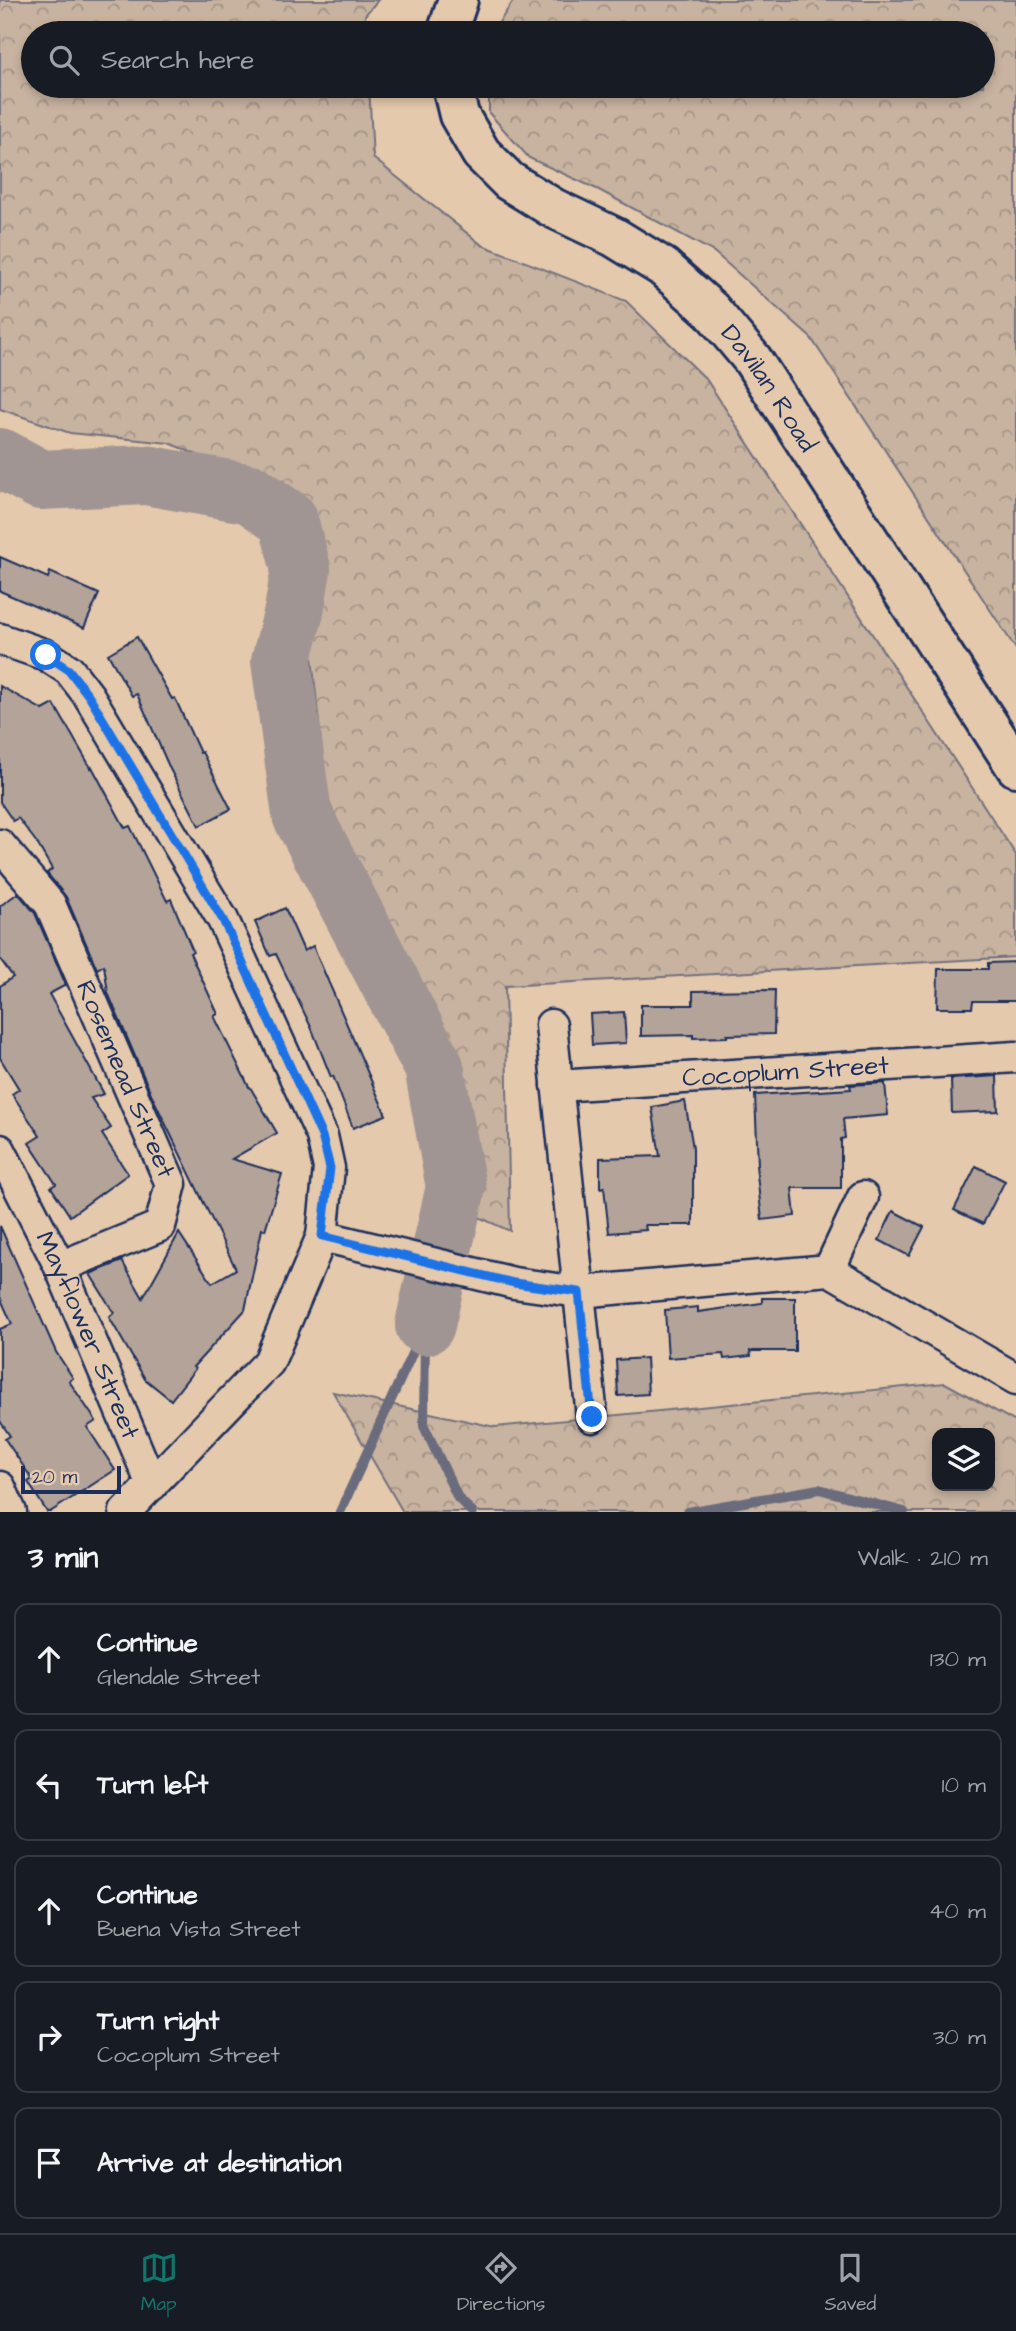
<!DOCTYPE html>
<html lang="en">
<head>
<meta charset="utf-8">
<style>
	body { margin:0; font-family:"Architects Daughter",sans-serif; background:#20242c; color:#f1f3f6 }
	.controls { position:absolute; right:21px; bottom:21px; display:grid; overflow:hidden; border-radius:14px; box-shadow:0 4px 10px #0003 }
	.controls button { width:63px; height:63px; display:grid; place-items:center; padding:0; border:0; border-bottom:2px solid #363941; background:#171b24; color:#f1f3f6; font:35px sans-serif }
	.scale { position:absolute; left:21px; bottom:18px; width:100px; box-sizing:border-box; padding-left:7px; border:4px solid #1b2f5e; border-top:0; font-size:19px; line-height:24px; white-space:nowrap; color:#1b2f5e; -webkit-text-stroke:5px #e5c9ac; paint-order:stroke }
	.stop { position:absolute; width:21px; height:21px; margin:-16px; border:5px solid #1a73e8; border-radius:50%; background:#fff }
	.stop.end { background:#1a73e8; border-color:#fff; box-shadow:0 2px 7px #0008 }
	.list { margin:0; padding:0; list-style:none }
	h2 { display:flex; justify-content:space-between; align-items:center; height:91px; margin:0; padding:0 28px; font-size:30px }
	h2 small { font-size:23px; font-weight:400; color:#9ea1a6 }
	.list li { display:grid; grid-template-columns:46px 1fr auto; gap:21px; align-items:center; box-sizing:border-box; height:112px; margin:0 14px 14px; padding:0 14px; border:2px solid #363941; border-radius:14px }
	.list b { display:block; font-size:26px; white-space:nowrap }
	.list p { margin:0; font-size:23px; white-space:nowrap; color:#9ea1a6 }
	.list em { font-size:23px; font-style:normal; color:#9ea1a6 }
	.icon { flex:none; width:38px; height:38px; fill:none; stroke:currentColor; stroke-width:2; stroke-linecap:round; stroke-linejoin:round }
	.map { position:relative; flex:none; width:1016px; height:1512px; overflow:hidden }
	.search { position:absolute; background:#171b24; box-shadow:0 4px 10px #0003; left:21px; right:21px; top:21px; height:77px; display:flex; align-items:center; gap:18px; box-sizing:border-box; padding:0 24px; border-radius:38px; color:#9ea1a6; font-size:26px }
	.sheet { height:721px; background:#171b24 }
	nav { display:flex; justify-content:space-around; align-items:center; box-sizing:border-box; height:98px; border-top:2px solid #363941; background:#171b24; font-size:19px; color:#9ea1a6 }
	nav a { display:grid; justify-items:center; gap:4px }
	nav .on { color:#0f766e }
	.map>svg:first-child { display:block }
	.forest { fill:url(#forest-crowns); stroke:#72717f; stroke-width:2; fill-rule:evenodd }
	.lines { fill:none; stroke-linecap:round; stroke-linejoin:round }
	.stream { stroke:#6b6c7d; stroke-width:10 }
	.river { stroke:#a09592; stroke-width:60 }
	.building { fill:#b3a398; stroke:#1b2f5e; stroke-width:2 }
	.minor-casing { stroke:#1b2f5e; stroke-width:35 }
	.secondary-casing { stroke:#1b2f5e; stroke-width:44 }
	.minor { stroke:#e5c9ac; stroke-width:30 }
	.secondary { stroke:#e5c9ac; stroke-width:38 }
	.route { stroke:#1a73e8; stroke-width:9 }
	.labels { text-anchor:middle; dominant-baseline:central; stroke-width:7; stroke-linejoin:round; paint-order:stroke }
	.street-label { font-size:26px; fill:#1b2f5e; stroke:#e5c9ac }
</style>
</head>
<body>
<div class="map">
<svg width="1016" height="1512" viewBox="0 0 1016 1512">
	<defs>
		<pattern id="forest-crowns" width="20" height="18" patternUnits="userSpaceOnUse" patternTransform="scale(1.75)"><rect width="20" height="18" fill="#c8b3a0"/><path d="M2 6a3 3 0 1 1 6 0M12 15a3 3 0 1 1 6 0" fill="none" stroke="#a29286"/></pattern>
	</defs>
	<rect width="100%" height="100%" fill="#e5c9ac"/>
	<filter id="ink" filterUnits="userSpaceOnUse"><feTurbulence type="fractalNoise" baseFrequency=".0143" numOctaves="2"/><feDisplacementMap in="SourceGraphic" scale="14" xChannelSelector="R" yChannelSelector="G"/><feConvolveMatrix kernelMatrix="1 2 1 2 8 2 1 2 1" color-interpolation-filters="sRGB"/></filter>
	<g filter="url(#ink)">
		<!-- forest -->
		<g class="forest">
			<polygon points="0,0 378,0 365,15 366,33 33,33 33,86 369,86 373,158 482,245 626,301 706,379 1016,855 1016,957 505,986 510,1231 465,1211 449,1066 327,798 312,657 325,570 308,501 169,443 70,433 0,409"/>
			<polygon points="514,0 1016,0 1016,649 811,338 714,252 599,190 529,158 489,113 489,86 983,86 983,33 492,33"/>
			<path d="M 945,1383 L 1016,1422 L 1016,1512 L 403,1512 L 333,1392 L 495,1427 ZM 937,1433 L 990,1433 L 990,1486 L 937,1486 Z"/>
		</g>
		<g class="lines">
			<!-- stream -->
			<g class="stream">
				<polyline points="425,1329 424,1426 458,1498 472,1512"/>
				<polyline points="340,1512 425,1325"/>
				<polyline points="687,1512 819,1489 904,1512"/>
			</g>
			<!-- river -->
			<polyline class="river" points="0,458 41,480 146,475 251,494 288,520 301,569 294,611 281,661 302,815 434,1067 456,1187 425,1325"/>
		</g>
		<!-- building -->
		<g class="building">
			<polygon points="0,557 48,578 50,572 99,594 84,628 0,591"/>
			<polygon points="137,637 172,699 175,698 200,753 202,752 231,809 199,826 170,769 137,694 132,696 108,654"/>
			<polygon points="0,686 43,710 54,704 91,768 92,767 125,828 130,826 167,901 171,899 193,951 190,953 218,1014 214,1016 249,1087 250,1087 277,1133 232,1159 282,1174 265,1230 262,1229 245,1310 193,1367 195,1369 171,1400 145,1379 109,1317 114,1313 90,1274 122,1261 143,1298 179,1233 212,1283 236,1269 152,1096 108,993 104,965 97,969 66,897 47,873 52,869 37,843 18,818 13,821 0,802"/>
			<polygon points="18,893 35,913 66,985 49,994 104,1094 91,1098 111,1128 102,1134 128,1174 70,1216 51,1187 56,1184 29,1143 40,1136 12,1094 19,1089 0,1058 0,986 13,977 0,959 0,906"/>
			<polygon points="285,908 304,951 313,946 386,1115 353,1128 333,1076 331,1077 311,1027 276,954 270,956 255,922"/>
			<polygon points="1016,962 1016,1001 973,1001 972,1008 937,1008 938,969 988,969 988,963"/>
			<polygon points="775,990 774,1034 727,1035 727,1037 693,1038 693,1035 641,1036 641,1005 693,1005 693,991"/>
			<polygon points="624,1012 626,1043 592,1045 590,1014"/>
			<polygon points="997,1076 998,1111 952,1113 951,1079"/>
			<polygon points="885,1083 888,1115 843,1119 845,1138 841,1139 841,1188 792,1188 795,1216 762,1220 756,1165 758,1165 755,1095 851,1089 850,1085"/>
			<polygon points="685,1101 693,1148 693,1225 645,1225 646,1230 609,1233 604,1187 600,1188 600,1158 660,1156 652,1107"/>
			<polygon points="976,1166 1005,1181 983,1224 954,1210"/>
			<polygon points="893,1211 924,1227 909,1256 879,1240"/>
			<polygon points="0,1226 56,1352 73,1378 69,1381 96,1421 87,1427 115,1470 50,1512 47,1512 28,1482 32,1479 5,1439 10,1436 0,1421 0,1329 12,1324 0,1297"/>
			<polygon points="762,1298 795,1298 795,1351 750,1351 751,1356 724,1359 723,1354 668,1358 665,1310 698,1307 698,1312 762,1303"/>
			<polygon points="646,1358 648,1394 618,1396 616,1360"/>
		</g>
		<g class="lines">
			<defs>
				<g id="minor">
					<polyline points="0,639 46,655 69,670 89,696 223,920 322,1136 329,1168 322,1236 269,1362 125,1512"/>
					<path id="s1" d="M 0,845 L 50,904 L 171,1184 L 160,1226 L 60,1267"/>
					<polyline points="551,1025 592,1417"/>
					<path id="s2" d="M 557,1086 L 1016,1057"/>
					<path id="s3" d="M 0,1150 L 60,1267 L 152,1485"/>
					<polyline points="322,1236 514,1283 579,1292 829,1270 1016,1379"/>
					<polyline points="829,1270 863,1197"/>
					<polyline points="0,1487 11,1512"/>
				</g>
				<g id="secondary">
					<polyline points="447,33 458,0"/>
					<path id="s4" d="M 452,86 L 459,115 L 481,153 L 509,181 L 553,208 L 614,237 L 663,267 L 711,310 L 752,359 L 1016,767"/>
				</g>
			</defs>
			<!-- minor casing -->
			<use href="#minor" class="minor-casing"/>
			<!-- secondary casing -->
			<use href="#secondary" class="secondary-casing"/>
			<!-- minor -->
			<use href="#minor" class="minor"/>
			<!-- secondary -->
			<use href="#secondary" class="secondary"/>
		</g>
	</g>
	<g class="lines" filter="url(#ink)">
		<!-- route -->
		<polyline class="route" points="46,655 69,670 89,696 223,920 322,1136 330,1168 322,1236 514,1283 579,1292 592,1417"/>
	</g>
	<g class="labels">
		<!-- street labels -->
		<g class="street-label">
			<text stroke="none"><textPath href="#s4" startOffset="452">Davilan Road</textPath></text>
			<text stroke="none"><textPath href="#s2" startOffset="229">Cocoplum Street</textPath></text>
			<text stroke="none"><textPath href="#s1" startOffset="268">Rosemead Street</textPath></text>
			<text stroke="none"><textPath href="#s3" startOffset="205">Mayflower Street</textPath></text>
		</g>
	</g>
</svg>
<div class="controls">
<button><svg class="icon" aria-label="layers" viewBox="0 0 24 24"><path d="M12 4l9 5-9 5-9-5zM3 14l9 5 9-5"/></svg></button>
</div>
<div class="scale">20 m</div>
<div class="stop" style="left:46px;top:655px"></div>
<div class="stop end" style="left:592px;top:1417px"></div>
<div class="search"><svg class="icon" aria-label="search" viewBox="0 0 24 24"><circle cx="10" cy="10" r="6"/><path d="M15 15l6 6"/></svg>Search here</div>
</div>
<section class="sheet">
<h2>3 min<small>Walk · 210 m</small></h2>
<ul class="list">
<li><svg class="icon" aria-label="ahead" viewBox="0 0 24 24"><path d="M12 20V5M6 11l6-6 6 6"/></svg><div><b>Continue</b><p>Glendale Street</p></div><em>130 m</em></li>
<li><svg class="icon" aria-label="left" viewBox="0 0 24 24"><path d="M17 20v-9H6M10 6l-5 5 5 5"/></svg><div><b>Turn left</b></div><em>10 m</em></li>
<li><svg class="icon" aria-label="ahead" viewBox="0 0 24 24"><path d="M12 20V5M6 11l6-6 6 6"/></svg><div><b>Continue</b><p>Buena Vista Street</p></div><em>40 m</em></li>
<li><svg class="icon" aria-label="right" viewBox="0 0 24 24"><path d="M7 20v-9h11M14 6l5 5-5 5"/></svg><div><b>Turn right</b><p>Cocoplum Street</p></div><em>30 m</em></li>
<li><svg class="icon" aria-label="arrive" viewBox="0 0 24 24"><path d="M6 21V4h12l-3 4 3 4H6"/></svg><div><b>Arrive at destination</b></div></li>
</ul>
</section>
<nav>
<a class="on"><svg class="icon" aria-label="map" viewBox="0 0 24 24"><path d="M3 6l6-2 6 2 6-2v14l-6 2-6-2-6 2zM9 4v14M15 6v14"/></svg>Map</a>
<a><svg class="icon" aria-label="directions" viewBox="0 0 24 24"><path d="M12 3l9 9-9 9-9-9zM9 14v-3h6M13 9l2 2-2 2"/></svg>Directions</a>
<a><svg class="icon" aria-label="saved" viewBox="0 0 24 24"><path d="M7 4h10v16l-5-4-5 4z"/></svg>Saved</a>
</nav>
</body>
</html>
